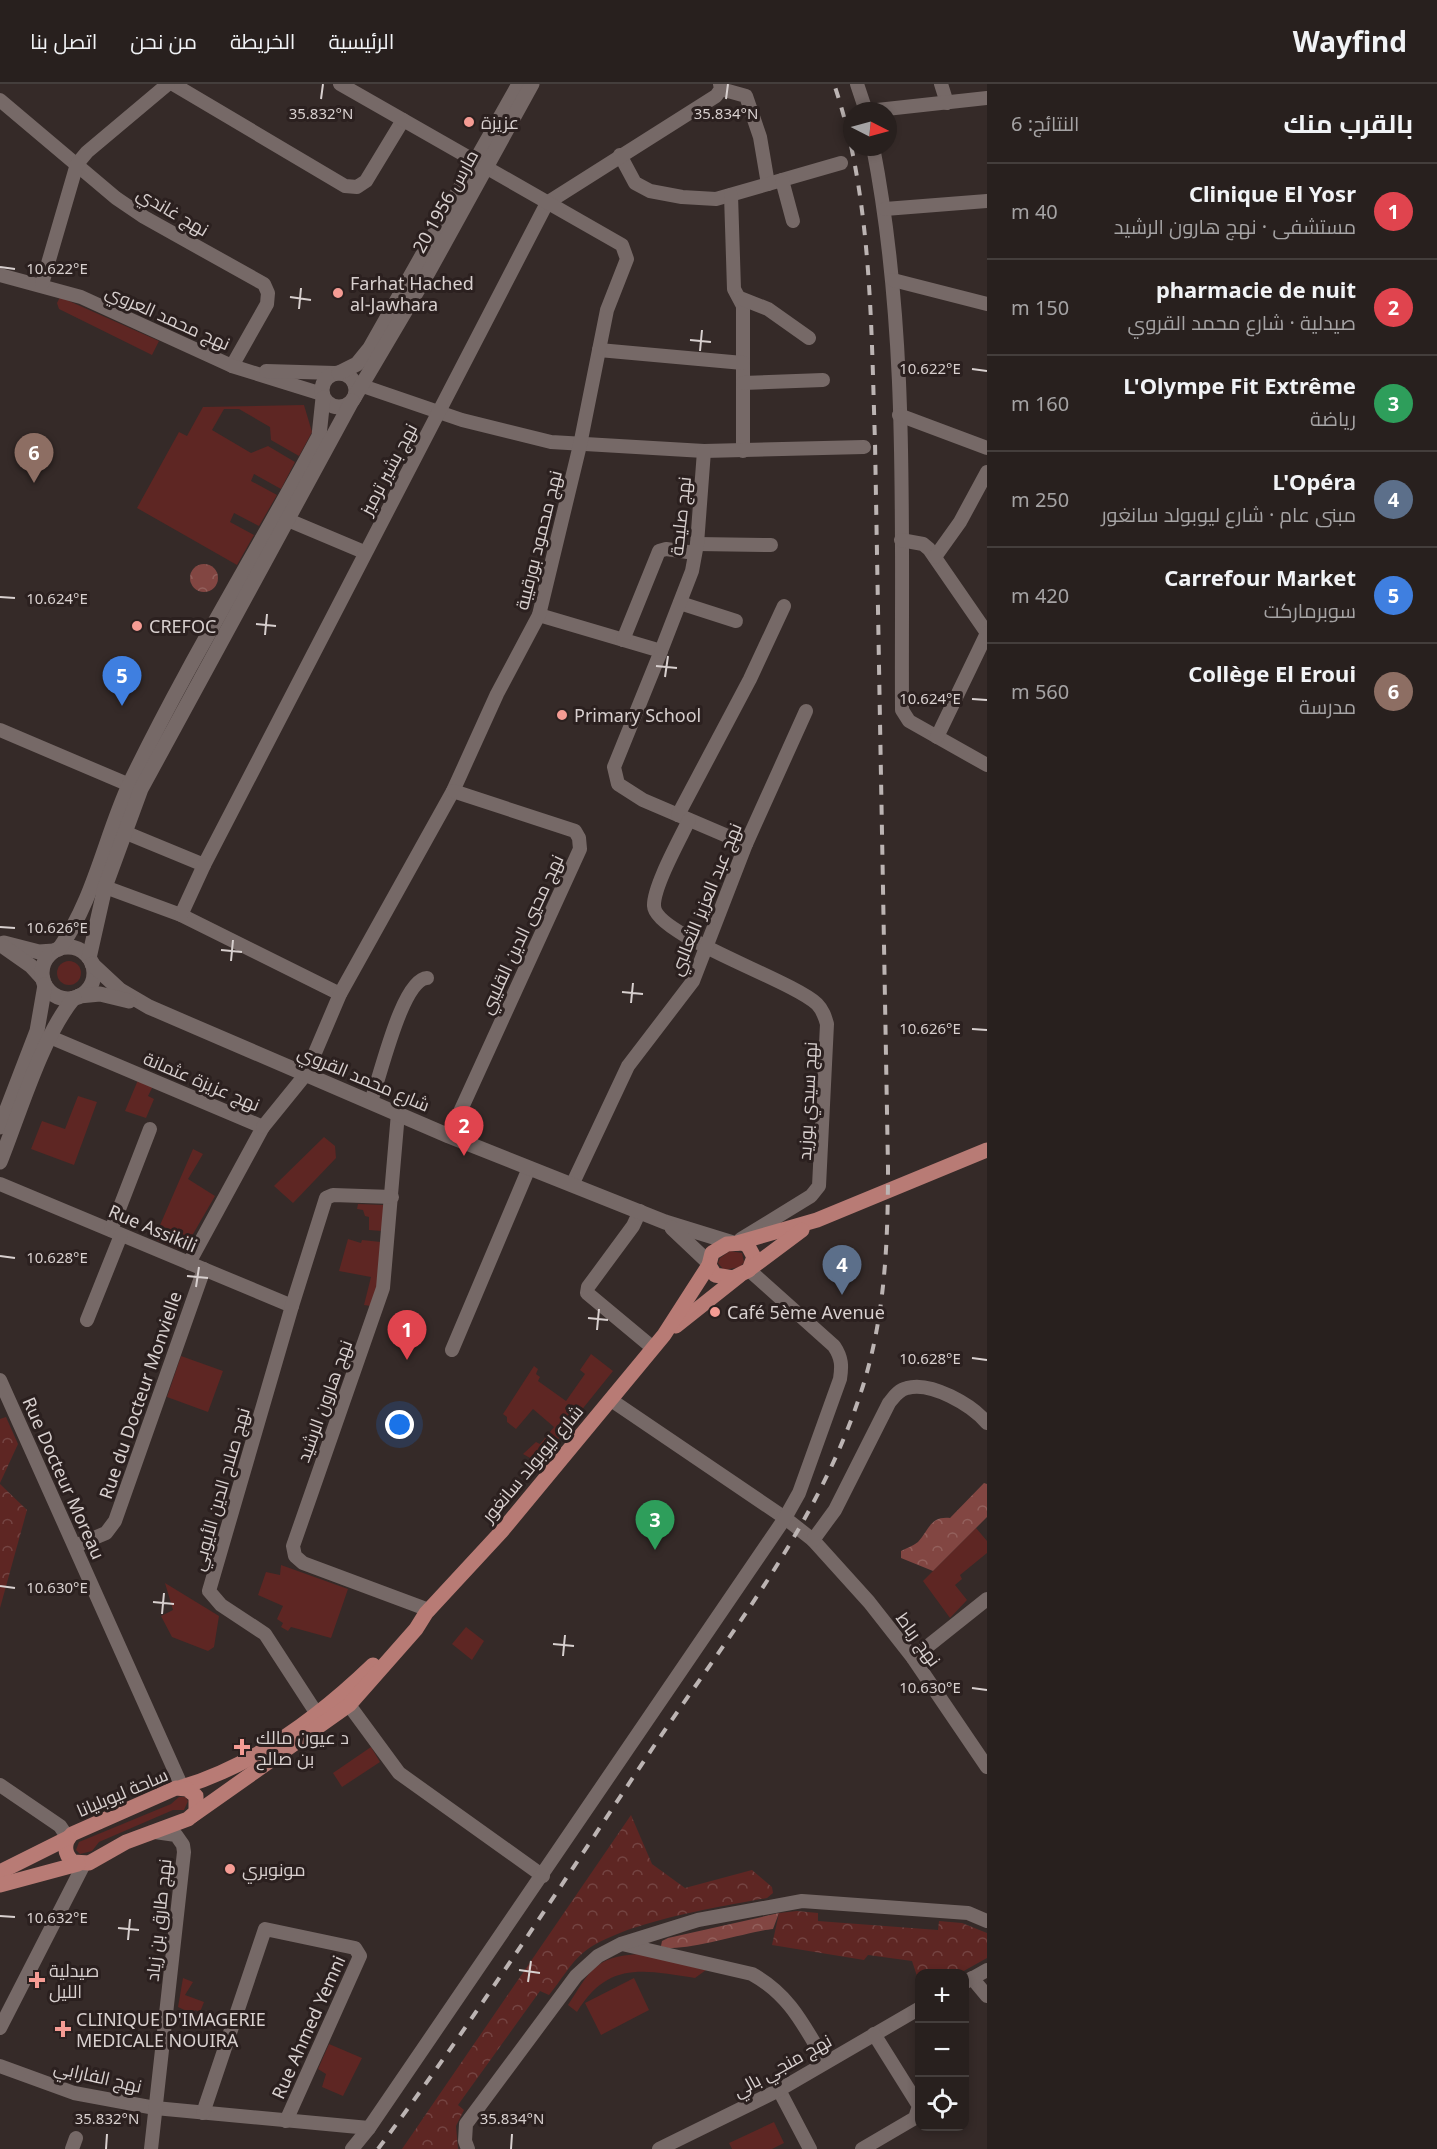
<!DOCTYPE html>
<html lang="ar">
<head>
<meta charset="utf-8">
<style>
	body { margin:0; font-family:"Noto Sans",Cairo,sans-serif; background:#302827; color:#f1f3f6; direction:rtl }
	.controls { position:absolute; right:18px; bottom:18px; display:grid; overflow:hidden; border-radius:12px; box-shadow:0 3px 9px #0003 }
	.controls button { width:54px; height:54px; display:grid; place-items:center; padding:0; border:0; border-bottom:2px solid #443e3c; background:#28201e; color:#f1f3f6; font:30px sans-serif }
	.compass { position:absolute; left:843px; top:18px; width:54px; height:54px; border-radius:50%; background:#28201e; box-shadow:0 3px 9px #0003; rotate:96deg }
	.you { position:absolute; left:400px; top:1341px; width:21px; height:21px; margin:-15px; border:4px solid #fff; border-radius:50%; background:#1a73e8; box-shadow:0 0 0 9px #1a73e833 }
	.badge { display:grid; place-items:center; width:39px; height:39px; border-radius:50%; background:#2563eb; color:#fff; font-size:20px; font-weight:700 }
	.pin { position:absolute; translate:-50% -50px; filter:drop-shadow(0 2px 3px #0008) }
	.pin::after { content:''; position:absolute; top:32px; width:21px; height:18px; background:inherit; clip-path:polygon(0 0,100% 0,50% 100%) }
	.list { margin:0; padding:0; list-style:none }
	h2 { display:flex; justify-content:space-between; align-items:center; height:78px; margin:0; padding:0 24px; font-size:26px }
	h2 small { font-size:20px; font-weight:400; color:#a5a3a4 }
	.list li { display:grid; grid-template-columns:39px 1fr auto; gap:18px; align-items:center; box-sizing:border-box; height:96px; padding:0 24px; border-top:2px solid #443e3c }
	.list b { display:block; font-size:22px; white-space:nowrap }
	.list p { margin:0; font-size:20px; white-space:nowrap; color:#a5a3a4 }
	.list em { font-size:20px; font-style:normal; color:#a5a3a4 }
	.icon { flex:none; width:33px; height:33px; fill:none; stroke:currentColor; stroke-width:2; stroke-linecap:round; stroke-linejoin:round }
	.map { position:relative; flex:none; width:987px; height:2065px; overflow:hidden; direction:ltr }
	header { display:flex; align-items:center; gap:36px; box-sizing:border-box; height:84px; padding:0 30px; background:#28201e; border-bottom:2px solid #443e3c }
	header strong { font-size:28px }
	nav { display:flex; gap:33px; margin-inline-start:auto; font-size:21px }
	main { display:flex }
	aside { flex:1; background:#28201e }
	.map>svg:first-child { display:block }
	.green { fill:#5e2623 }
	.forest { fill:url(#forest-crowns) }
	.park { fill:url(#park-crowns) }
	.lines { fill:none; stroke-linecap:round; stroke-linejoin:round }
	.minor { stroke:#766967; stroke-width:14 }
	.secondary { stroke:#766967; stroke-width:15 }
	.primary { stroke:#b87b75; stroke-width:15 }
	.rail { stroke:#bcb4b3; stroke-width:4; stroke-dasharray:10 10; stroke-linecap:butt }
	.ticks { fill:none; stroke:#d8d0cf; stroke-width:2 }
	.poi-dot { fill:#f59c94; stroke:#2b201f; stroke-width:2 }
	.labels { text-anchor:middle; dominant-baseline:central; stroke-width:6; stroke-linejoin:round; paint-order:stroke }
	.poi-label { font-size:18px; fill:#d8d0cf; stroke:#2b201f; text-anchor:start }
	.street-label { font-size:18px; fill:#d8d0cf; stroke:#2b201f }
	.ticks-label { font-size:15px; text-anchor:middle; fill:#d8d0cf; stroke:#2b201f; stroke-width:6; stroke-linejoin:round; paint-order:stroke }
</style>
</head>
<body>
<header>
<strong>Wayfind</strong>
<nav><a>الرئيسية</a><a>الخريطة</a><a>من نحن</a><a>اتصل بنا</a></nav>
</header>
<main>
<aside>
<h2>بالقرب منك<small>النتائج: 6</small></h2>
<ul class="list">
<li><span class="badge" style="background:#e0444e">1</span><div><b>Clinique El Yosr</b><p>مستشفى · نهج هارون الرشيد</p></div><em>40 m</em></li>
<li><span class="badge" style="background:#e0444e">2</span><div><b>pharmacie de nuit</b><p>صيدلية · شارع محمد القروي</p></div><em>150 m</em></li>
<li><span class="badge" style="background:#2e9e5b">3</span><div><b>L'Olympe Fit Extrême</b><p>رياضة</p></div><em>160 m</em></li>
<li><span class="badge" style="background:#5c6f8a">4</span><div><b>L'Opéra</b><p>مبنى عام · شارع ليوبولد سانغور</p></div><em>250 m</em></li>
<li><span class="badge" style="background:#3f7fe0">5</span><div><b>Carrefour Market</b><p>سوبرماركت</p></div><em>420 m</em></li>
<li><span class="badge" style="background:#8d6e63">6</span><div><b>Collège El Eroui</b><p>مدرسة</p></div><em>560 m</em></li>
</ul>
</aside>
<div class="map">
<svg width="987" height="2065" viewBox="0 0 987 2065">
	<defs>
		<pattern id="forest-crowns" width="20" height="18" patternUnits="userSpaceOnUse" patternTransform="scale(1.5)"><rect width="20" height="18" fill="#824642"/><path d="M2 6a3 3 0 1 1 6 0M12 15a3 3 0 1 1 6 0" fill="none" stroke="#93605c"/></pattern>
		<pattern id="park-crowns" width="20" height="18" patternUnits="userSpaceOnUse" patternTransform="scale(1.5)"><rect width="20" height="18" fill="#5e2623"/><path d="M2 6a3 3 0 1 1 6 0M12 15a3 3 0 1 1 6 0" fill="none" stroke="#744442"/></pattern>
	</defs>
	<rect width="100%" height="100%" fill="#352a28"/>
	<!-- green -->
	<g class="green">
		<polygon points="60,213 159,257 152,271 59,225 57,219"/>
		<polygon points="304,321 312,348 299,372 271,356 270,343 239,325 224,325 212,346 251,369 268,362 295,378 281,405 254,390 251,397 277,411 259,442 234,429 230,438 254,451 237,481 137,424 179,348 187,352 203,323"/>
		<circle cx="69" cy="889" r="12"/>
		<polygon points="138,996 153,1002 148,1012 154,1015 146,1034 125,1027"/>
		<polygon points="78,1012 97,1018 74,1081 31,1065 42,1037 65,1045"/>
		<polygon points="324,1053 335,1062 336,1074 293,1119 274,1102"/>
		<polygon points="193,1065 203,1070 188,1095 215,1112 185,1164 180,1166 154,1155"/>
		<polygon points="358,1120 384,1121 382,1147 369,1146 369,1133 365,1132 363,1126 357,1125"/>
		<polygon points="348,1155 361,1159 362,1156 381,1158 378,1204 371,1222 364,1221 371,1193 339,1187"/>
		<polygon points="730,1167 742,1169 744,1178 740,1183 724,1186 718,1179 720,1174"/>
		<polygon points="591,1270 613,1287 539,1379 523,1370 536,1358 540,1360 554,1343 533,1325 516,1345 507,1338 507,1333 503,1330 534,1282 538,1285 536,1290 540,1293 538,1297 566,1317 585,1290 580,1286"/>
		<polygon points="181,1272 223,1287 208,1328 167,1313"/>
		<polygon points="976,1444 987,1457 987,1469 960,1491 962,1495 955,1501 967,1516 950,1534 923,1497"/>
		<polygon points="281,1481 348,1505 331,1554 291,1543 288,1547 281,1543 283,1539 277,1535 283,1522 258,1511 266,1488 280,1491"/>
		<polygon points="165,1499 219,1532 214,1563 208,1567 172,1553 161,1532 173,1526"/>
		<polygon points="466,1543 484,1557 472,1576 452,1560"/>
		<polygon points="371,1663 380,1678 342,1703 333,1689"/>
		<polygon points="179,1713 185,1713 188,1717 184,1726 173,1726 99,1758 92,1767 80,1770 76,1766 79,1758 171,1720"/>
		<path d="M 639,1870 L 706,1886 L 695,1894 C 643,1886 608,1877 577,1928 L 568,1921 C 591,1886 594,1873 639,1870 Z"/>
		<polygon points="183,1894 193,1898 185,1911 204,1918 200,1928 195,1926 193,1930 178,1923"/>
		<polygon points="634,1894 649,1926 601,1951 585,1919"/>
		<polygon points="329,1960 362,1974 343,2012 322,2003 326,1990 318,1985"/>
		<polygon points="774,2038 784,2059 772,2065 732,2065 729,2059"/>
	</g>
	<!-- forest -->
	<g class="forest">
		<circle cx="204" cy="494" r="14"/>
		<path d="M 984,1399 L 987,1400 L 987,1433 L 933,1487 L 901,1474 L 901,1467 C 906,1464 913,1462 918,1458 C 929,1446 930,1432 950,1434 Z"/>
		<path d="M 779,1829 L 773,1845 C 750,1847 676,1871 661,1862 L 662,1857 L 668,1854 Z"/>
	</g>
	<!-- park -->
	<g class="park">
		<polygon points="6,1333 18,1360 0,1399 0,1335"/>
		<polygon points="0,1400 27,1426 0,1524"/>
		<path d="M 631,1731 L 652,1780 L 685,1804 L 752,1786 L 772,1803 L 773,1809 L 767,1814 C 718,1823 623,1838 584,1868 C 571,1878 560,1898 549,1911 L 540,1907 L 458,2021 L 464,2026 L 456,2042 L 458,2065 L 402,2065 Z"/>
		<polygon points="797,1827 818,1829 818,1837 938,1846 939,1837 962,1839 987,1849 987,1874 960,1889 920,1890 919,1898 912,1877 868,1871 864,1876 772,1861 779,1829"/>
	</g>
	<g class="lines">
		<!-- minor -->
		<g class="minor">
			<polyline points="173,0 345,102 357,103 366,97 403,36"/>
			<polyline points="857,0 866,27"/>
			<polyline points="941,0 947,19"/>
			<polyline points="721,5 746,12 760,53 768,100"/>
			<polyline points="0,16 116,114 144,133 264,200 268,209 267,220 232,282"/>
			<polyline points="868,27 987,14"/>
			<path d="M 873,63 C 909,247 901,439 902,626 L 909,637 L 987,681"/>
			<polyline points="620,71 635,99 650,107 682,113 716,115 841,79"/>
			<polyline points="782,96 793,137"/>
			<polyline points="731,111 734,205 743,222 743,367"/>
			<polyline points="885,125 987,117"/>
			<polyline points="0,191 81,213 232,282 322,310"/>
			<polyline points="893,196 987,220"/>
			<polyline points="42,200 77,80 87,68 168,0"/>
			<polyline points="740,214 768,225 809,254"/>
			<polyline points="599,266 743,279"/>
			<polyline points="266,287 335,289"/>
			<polyline points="354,299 462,336 551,358 704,367 864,363"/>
			<polyline points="743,299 823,296"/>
			<polyline points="899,331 987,364"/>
			<polyline points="288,436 364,468"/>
			<polyline points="901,456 923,460 929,465 987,549"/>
			<polyline points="697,460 771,461"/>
			<polyline points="935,473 960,438 987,388"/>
			<polyline points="680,519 736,537"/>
			<polyline points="539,531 661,567 614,683 618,700 643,716 746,760"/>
			<polyline points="623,556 659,467 666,465 695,469"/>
			<polyline points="661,567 692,487 697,460 704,367"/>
			<polyline points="0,646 139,705"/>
			<polyline points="937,653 987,549"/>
			<polyline points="678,731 750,595 784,522"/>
			<path d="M 689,736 C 680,755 653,803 654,822 C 655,851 792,896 817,920 C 823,926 825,933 827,940 L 819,1102 L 811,1112 L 741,1155"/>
			<polyline points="124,748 204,781 547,119 716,12 721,5 720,0"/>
			<polyline points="105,803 181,831 340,910"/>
			<polyline points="181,831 204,781"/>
			<polyline points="50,953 263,1043 189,1179"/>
			<path d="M 371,1017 C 380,994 402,895 427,894"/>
			<polyline points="398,1029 383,1204 293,1462 295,1472 303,1479 429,1526"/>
			<polyline points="263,1043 306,990 340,910 453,707 497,610 539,531 580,361 607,226 627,175 622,161 340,0"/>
			<polyline points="449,1052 580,765 579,754 575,747 453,707"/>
			<polyline points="0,1100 292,1222"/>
			<polyline points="572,1101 628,982 693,897 746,760 806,627"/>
			<polyline points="640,1127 633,1142 588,1203 587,1209 653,1264"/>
			<polyline points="111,1146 150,1045"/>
			<polyline points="87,1236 121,1151"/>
			<polyline points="452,1266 529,1084"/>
			<polyline points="0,1296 182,1703"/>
			<polyline points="611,1316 785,1434 813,1456 869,1518 913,1574 987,1683"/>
			<path d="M 813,1456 L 835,1426 L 889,1319 C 894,1313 898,1306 907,1304 C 931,1297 972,1321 987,1339"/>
			<polyline points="75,1462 106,1449 115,1437 204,1185"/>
			<polyline points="913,1574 987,1515"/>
			<polyline points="349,1621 399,1689 543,1792"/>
			<polyline points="317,1630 265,1550 221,1521 209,1507 292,1222 326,1114 333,1111 392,1113"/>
			<polyline points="0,1701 60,1742 68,1754"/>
			<path d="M 622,1860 L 752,1890 C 790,1911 804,1942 825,1977"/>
			<polyline points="972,1894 987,1912"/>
			<polyline points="964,1899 987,1886"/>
			<polyline points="0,1944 84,1780"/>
			<path d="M 0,1982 L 74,2009 L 155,2024 L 369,2044 L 785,1434 L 799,1409 L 840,1295 C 842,1282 842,1274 834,1262 L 749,1186"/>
			<polyline points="779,2006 810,2065"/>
			<polyline points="203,2029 265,1845 355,1864 360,1872 286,2037"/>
			<polyline points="72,2065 76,2054"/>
			<polyline points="151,2065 184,1768 183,1761 176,1751 155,1748"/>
			<polyline points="352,2065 369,2044"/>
			<polyline points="468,2065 465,2057 466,2040 576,1892 598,1872 621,1860 698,1836 802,1817 968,1829 987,1837"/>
			<polyline points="659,2065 779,2006 920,1924"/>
			<polyline points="862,2065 915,2034 919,2022 874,1950"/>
		</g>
		<!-- secondary -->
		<g class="secondary">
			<circle cx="339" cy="306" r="17"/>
			<polyline points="339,289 357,280 370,264 519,0"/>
			<polyline points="354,314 429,187 532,0"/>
			<polyline points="4,859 39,868 54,867"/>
			<polyline points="0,860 31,882 43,895"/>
			<circle cx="68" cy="889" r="26"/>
			<path d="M 59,865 C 94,816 105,753 130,699 C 187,580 257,468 319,352 L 323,314"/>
			<polyline points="89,874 105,803 141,705 352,317"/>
			<polyline points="92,880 120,906 149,923 449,1052 665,1138 733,1159"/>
			<polyline points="79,912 100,910 129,917"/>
			<polyline points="0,1043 37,947 45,901"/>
			<path d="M 0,1078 C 19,1031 42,952 74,914"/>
			<polyline points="672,1144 709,1179"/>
		</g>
		<!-- primary -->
		<g class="primary">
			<polyline points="737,1159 817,1136 987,1066"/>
			<polygon points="743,1159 748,1162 754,1173 749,1186 733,1194 715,1191 709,1181 712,1169 727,1160"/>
			<polyline points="751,1184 802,1146"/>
			<polyline points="676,1242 739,1192"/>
			<path d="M 182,1703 C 255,1681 319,1633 373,1581"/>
			<path d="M 176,1704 L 187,1705 L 196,1712 L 196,1728 L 188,1735 L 126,1758 L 89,1779 L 73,1778 C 64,1770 63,1759 72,1750 Z"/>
			<polyline points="192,1732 349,1621 416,1545 426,1529 501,1448 664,1251 709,1181"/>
			<polyline points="0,1788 68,1754"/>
			<polyline points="0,1801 78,1780"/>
		</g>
		<!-- rail -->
		<path class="rail" d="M 378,2065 C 476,1934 565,1795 656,1659 C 732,1547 819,1438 861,1308 C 885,1235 888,1160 888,1084 L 875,358 C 871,242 872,111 834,0"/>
	</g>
	<!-- ticks -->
	<path class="ticks" d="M 321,15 L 323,0M 726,15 L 728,0M 0,183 L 15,185M 290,213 L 311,216M 299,225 L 301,204M 690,256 L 711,258M 700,267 L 702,246M 972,285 L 987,287M 0,513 L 15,514M 256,540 L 276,542M 265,551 L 267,530M 656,582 L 677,584M 665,593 L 668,572M 972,615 L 987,616M 0,843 L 15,844M 221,866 L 242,868M 231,877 L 233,856M 622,908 L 643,910M 631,919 L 633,899M 972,945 L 987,946M 0,1172 L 15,1174M 187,1192 L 208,1194M 196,1203 L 199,1183M 588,1234 L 608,1236M 597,1246 L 599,1225M 972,1274 L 987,1276M 0,1502 L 15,1504M 153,1518 L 174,1520M 162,1530 L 164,1509M 553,1560 L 574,1562M 563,1572 L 565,1551M 972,1604 L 987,1606M 0,1832 L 15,1833M 118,1844 L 139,1846M 128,1856 L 130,1835M 519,1886 L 540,1889M 528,1898 L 531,1877M 106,2065 L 107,2050M 511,2065 L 512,2050"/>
	<!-- markers -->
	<g class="poi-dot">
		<circle cx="469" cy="38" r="6"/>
		<circle cx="338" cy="209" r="6"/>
		<circle cx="137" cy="542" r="6"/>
		<circle cx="562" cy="631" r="6"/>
		<circle cx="715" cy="1228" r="6"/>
		<path d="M239 1654h6v6h6v6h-6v6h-6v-6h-6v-6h6z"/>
		<circle cx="230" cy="1785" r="6"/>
		<path d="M34 1887h6v6h6v6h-6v6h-6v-6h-6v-6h6z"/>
		<path d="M60 1936h6v6h6v6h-6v6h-6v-6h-6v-6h6z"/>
	</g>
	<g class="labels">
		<!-- poi labels -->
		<g class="poi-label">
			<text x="481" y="38">عزيزة</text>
			<text x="350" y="199">Farhat Hached<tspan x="350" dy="21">al-Jawhara</tspan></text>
			<text x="149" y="542">CREFOC</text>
			<text x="574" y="631">Primary School</text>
			<text x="727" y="1228">Café 5ème Avenue</text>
			<text x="256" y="1653">د عيون مالك<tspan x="256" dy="21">بن صالح</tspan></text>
			<text x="242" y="1785">مونوبري</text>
			<text x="49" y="1886">صيدلية<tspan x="49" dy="21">الليل</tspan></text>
			<text x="76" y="1935">CLINIQUE D'IMAGERIE<tspan x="76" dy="21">MEDICALE NOUIRA</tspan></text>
		</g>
		<!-- street labels -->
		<g class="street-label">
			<text transform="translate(445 117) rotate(-61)">20 مارس 1956</text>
			<text transform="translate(173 127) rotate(30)">نهج غاندي</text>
			<text transform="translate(168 233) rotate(24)">نهج محمد العروي</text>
			<text transform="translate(388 385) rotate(-62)">نهج بشير ترميز</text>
			<text transform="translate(680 432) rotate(-84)">نهج صليحة</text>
			<text transform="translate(538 456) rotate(-76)">نهج محمود بورقيبة</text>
			<text transform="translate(705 815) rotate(-68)">نهج عبد العزيز الثعالبي</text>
			<text transform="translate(521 850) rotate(-65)">نهج محيي الدين القليبي</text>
			<text transform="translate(364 994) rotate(23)">شارع محمد القروي</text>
			<text transform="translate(202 997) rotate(23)">نهج عزيزة عثمانة</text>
			<text transform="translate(807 1017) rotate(-87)">نهج سيدي بوزيد</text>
			<text transform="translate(153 1144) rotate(23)">Rue Assikili</text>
			<text transform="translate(140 1311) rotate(-71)">Rue du Docteur Monvielle</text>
			<text transform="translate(324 1317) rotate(-70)">نهج هارون الرشيد</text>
			<text transform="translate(532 1379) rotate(-50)">شارع ليوبولد سانغور</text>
			<text transform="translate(64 1394) rotate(66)">Rue Docteur Moreau</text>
			<text transform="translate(220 1405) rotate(-74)">نهج صلاح الدين الأيوبي</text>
			<text transform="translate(919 1555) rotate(54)">نهج رباط</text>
			<text transform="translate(122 1708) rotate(-23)">ساحة ليوبليانا</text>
			<text transform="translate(158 1836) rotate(-84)">نهج طارق بن زياد</text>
			<text transform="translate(308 1943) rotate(-66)">Rue Ahmed Yemni</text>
			<text transform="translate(782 1981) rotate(-29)">نهج منجي بالي</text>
			<text transform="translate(98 1992) rotate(13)">نهج الفارابي</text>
		</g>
	</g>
	<g class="ticks-label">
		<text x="321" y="35">35.832°N</text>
		<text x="726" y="35">35.834°N</text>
		<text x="57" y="190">10.622°E</text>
		<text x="930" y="290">10.622°E</text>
		<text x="57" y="520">10.624°E</text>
		<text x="930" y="620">10.624°E</text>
		<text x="57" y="849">10.626°E</text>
		<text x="930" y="950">10.626°E</text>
		<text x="57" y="1179">10.628°E</text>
		<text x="930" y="1280">10.628°E</text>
		<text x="57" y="1509">10.630°E</text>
		<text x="930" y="1609">10.630°E</text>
		<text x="57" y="1839">10.632°E</text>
		<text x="107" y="2040">35.832°N</text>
		<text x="512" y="2040">35.834°N</text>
	</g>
</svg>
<div class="controls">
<button>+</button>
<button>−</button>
<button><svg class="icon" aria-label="locate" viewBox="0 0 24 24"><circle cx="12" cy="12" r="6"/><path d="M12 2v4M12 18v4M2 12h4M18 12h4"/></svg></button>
</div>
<svg class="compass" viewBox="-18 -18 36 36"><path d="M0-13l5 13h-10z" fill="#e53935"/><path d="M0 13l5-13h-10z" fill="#a5a3a4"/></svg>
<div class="you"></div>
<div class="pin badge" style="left:407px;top:1276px;background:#e0444e">1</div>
<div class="pin badge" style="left:464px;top:1072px;background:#e0444e">2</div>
<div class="pin badge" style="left:655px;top:1466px;background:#2e9e5b">3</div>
<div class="pin badge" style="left:842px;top:1211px;background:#5c6f8a">4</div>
<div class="pin badge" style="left:122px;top:622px;background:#3f7fe0">5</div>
<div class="pin badge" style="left:34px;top:399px;background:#8d6e63">6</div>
</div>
</main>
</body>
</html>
